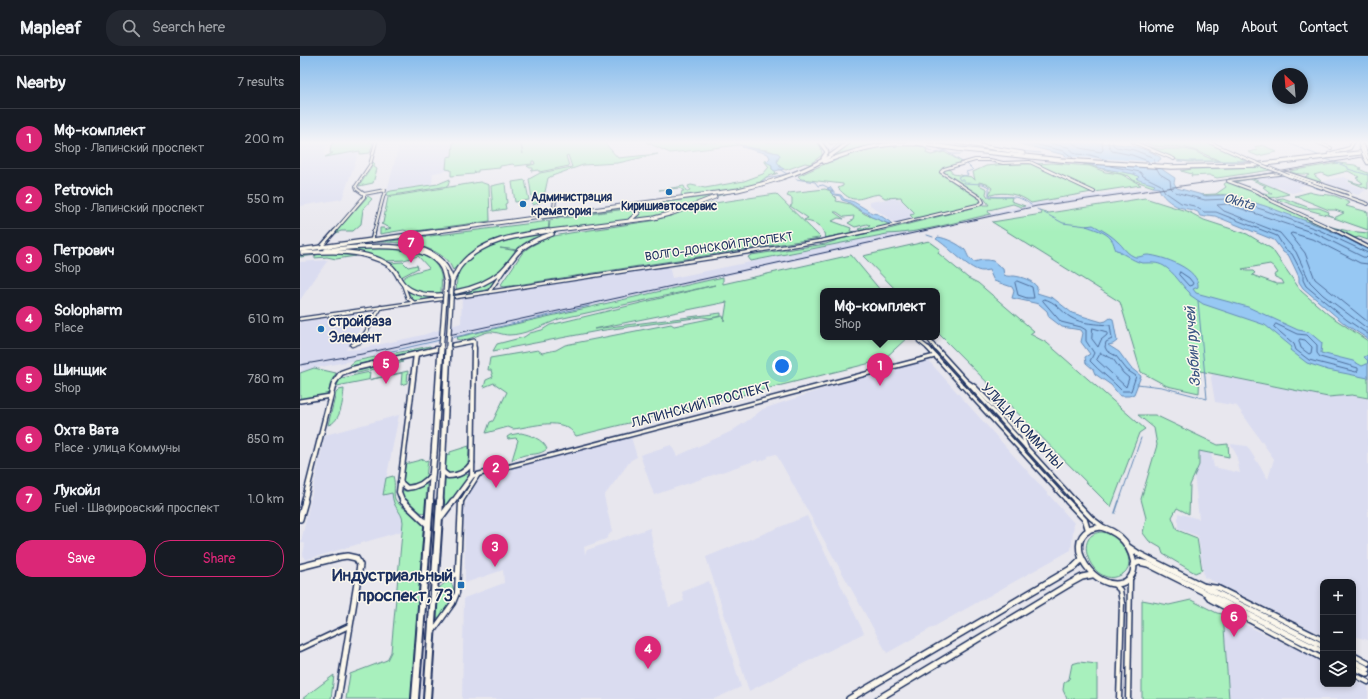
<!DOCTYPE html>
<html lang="en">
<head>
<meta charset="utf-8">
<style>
	body { margin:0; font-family:Pangolin,sans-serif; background:#242831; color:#f1f3f6 }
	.controls { position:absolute; right:12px; bottom:12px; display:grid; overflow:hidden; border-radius:8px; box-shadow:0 2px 6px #0003 }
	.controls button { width:36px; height:36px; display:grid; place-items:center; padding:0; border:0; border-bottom:1px solid #363941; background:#171b24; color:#f1f3f6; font:20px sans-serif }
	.compass { position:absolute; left:972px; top:12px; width:36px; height:36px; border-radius:50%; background:#171b24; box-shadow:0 2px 6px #0003; rotate:334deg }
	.you { position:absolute; left:482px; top:310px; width:14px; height:14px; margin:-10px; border:3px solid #fff; border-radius:50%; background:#1a73e8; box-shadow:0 0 0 6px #1a73e833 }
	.badge { display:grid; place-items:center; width:26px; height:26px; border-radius:50%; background:#db2777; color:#fff; font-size:13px; font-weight:700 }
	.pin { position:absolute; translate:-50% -33px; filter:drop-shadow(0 1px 2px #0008) }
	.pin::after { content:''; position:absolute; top:21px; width:14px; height:12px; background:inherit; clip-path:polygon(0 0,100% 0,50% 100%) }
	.popup { position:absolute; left:520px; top:232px; width:120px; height:52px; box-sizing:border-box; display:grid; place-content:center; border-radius:8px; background:#171b24; filter:drop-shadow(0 1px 3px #0005); font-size:13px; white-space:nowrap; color:#9ea1a6 }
	.popup b { font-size:15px; color:#f1f3f6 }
	.popup::after { content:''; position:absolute; left:50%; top:100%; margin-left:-8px; border:8px solid transparent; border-top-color:#171b24 }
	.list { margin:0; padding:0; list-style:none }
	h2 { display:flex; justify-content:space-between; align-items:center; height:52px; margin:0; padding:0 16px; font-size:17px }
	h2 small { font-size:13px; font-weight:400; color:#9ea1a6 }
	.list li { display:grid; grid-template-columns:26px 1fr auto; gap:12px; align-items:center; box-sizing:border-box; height:60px; padding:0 16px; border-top:1px solid #363941 }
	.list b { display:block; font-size:15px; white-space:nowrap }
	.list p { margin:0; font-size:13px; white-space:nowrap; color:#9ea1a6 }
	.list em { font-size:13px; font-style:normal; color:#9ea1a6 }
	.actions { display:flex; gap:8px; padding:12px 16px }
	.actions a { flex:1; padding:9px 0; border:1px solid #db2777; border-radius:16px; text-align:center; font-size:14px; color:#db2777 }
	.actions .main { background:#db2777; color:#fff }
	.icon { flex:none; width:22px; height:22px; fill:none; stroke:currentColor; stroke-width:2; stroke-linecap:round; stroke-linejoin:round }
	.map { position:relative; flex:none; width:1068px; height:643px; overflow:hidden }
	header { display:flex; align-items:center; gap:24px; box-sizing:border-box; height:56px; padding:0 20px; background:#171b24; border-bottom:1px solid #363941 }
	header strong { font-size:19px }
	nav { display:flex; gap:22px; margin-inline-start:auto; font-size:14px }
	.search { width:280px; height:36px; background:#242831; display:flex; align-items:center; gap:10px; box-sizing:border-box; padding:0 14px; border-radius:16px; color:#9ea1a6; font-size:15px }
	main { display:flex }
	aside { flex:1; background:#171b24 }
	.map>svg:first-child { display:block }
	.built { fill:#dadcf0 }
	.green { fill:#a8f0bd; stroke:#62908e; fill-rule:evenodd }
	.water { fill:#97c8f3; stroke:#658bb7 }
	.pier { fill:#e8e7ee }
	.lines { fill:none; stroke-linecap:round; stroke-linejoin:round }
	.shore { stroke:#4d6c9a; stroke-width:1 }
	.stream-far1 { stroke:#658bb7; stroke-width:1 }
	.stream { stroke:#658bb7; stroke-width:1.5 }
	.minor-far3-casing { stroke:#1b2f5e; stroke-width:4 }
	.minor-far2-casing { stroke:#1b2f5e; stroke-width:5 }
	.minor-far1-casing { stroke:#1b2f5e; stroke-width:6 }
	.minor-casing { stroke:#1b2f5e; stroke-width:7 }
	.tertiary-far3-casing { stroke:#1b2f5e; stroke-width:4 }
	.tertiary-far2-casing { stroke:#1b2f5e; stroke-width:5.5 }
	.tertiary-far1-casing { stroke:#1b2f5e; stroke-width:7 }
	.tertiary-casing { stroke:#1b2f5e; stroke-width:8 }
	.secondary-casing { stroke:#1b2f5e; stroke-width:4.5 }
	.primary-far3-casing { stroke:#1b2f5e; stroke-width:5 }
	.primary-far2-casing { stroke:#1b2f5e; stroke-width:6 }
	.primary-far1-casing { stroke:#1b2f5e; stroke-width:8 }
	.primary-casing { stroke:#1b2f5e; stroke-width:10 }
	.motorway-casing { stroke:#1b2f5e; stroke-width:5.5 }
	.minor-far3 { stroke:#fbf7ec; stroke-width:2 }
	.minor-far2 { stroke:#fbf7ec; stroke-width:2.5 }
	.minor-far1 { stroke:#fbf7ec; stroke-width:3 }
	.minor { stroke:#fbf7ec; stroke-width:4 }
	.tertiary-far3 { stroke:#fbf7ec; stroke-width:2 }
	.tertiary-far2 { stroke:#fbf7ec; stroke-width:3 }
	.tertiary-far1 { stroke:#fbf7ec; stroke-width:4 }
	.tertiary { stroke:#fbf7ec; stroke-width:5 }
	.secondary { stroke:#fbf7ec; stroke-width:2.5 }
	.primary-far3 { stroke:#fbf7ec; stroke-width:3 }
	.primary-far2 { stroke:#fbf7ec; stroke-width:3.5 }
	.primary-far1 { stroke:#fbf7ec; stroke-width:5 }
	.primary { stroke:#fbf7ec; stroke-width:6 }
	.motorway { stroke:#fbf7ec; stroke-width:3.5 }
	.rail { stroke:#1b2f5e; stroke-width:1 }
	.tertiary-bridge-casing { stroke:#1b2f5e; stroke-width:4; stroke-linecap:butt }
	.secondary-bridge-casing { stroke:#1b2f5e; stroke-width:4.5; stroke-linecap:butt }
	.primary-bridge-far1-casing { stroke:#1b2f5e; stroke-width:6; stroke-linecap:butt }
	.primary-bridge-casing { stroke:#1b2f5e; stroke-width:8; stroke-linecap:butt }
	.tertiary-bridge { stroke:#fbf7ec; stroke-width:2 }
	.secondary-bridge { stroke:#fbf7ec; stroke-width:2.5 }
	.primary-bridge-far1 { stroke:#fbf7ec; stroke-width:3.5 }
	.primary-bridge { stroke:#fbf7ec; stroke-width:5 }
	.poi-dot { fill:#1f6fb2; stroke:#fbf7ec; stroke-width:1.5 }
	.labels { text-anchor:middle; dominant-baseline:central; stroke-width:3; stroke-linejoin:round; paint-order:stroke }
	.far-poi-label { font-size:12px; font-weight:bold; fill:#1b2f5e; stroke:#fbf7ec; text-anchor:start }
	.far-street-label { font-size:12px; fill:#1b2f5e; stroke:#fbf7ec }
	.far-water-label { font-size:13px; font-style:italic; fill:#3a5583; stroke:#fbf7ec }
	.poi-label { font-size:14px; font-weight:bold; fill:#1b2f5e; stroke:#fbf7ec; text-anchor:start }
	.street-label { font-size:14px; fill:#1b2f5e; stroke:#fbf7ec }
	.water-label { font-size:15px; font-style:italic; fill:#3a5583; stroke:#fbf7ec }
	.near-poi-label { font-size:17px; font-weight:bold; fill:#1b2f5e; stroke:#fbf7ec; text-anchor:end }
</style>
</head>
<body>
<header>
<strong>Mapleaf</strong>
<div class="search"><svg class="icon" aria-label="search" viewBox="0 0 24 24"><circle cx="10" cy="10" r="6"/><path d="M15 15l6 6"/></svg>Search here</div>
<nav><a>Home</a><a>Map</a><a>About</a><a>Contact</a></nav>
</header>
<main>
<aside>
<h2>Nearby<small>7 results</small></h2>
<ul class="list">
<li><span class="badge">1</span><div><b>Мф-комплект</b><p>Shop · Лапинский проспект</p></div><em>200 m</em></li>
<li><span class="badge">2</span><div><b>Petrovich</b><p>Shop · Лапинский проспект</p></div><em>550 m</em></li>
<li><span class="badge">3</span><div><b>Петрович</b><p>Shop</p></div><em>600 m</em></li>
<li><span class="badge">4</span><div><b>Solopharm</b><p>Place</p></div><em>610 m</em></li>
<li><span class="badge">5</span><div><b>Шинщик</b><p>Shop</p></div><em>780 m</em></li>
<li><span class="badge">6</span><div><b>Охта Вата</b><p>Place · улица Коммуны</p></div><em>850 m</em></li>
<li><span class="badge">7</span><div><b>Лукойл</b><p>Fuel · Шафировский проспект</p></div><em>1.0 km</em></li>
</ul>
<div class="actions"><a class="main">Save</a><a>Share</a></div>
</aside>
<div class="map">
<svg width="1068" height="643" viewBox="0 0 1068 643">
	<rect width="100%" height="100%" fill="#e8e7ee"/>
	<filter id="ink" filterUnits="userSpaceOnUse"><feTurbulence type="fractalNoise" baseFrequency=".025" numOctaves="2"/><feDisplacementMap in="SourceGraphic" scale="8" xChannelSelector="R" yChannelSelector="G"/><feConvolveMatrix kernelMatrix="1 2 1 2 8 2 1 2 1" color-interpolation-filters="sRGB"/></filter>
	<g filter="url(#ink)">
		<!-- built -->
		<g class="built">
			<polygon points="0,86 27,86 24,99 26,101 59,96 42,143 0,150"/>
			<polygon points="100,86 153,86 151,100 147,101 146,113 151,114 133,117 132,128 87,135"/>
			<polygon points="982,118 1011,130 1004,129 998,131 1004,134 992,137 978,131 975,132 953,123"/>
			<polygon points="1044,121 1051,124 1047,126 1066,134 1058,139 1020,127 1031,123"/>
			<polygon points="855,131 859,133 731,152 219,266 119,291 16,312 0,317 0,314 5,312 0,312 0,266 56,258 51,271 62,270 46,294 59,293 123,279 161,267 162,242 369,210 372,222 587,178 597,178 635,170 733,147"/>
			<polygon points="593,142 600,143 619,162 596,168 570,149 570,146"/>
			<polygon points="28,204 23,211 0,244 0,206"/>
			<polygon points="628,304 774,467 771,494 587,597 476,398 468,400 468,402 458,406 457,404 354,439 340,399 371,389 377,400 430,376 450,363 463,353 532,330"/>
			<polygon points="912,318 1027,341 1052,339 1068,343 1068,584 1053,580 1053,526 1023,526 1023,579 904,521 898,480 878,473 878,457 899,463 894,417 899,409 899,394 911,397 914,411 940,417 936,398 931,388 947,390 968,423 974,403 937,350 915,346 911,322"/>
			<polygon points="99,359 83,439 92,437 97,454 103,460 102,475 5,504 3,498 5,488 1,486 25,379"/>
			<polygon points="331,381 337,401 331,404 304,440 312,475 306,483 284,491 285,498 287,494 350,472 354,496 369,551 384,545 382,536 409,525 441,631 414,643 162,643 164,542 204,527 203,514 165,527 164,453 168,441 174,430 181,422 191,417"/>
			<polygon points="507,460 564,577 449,635 406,501"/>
			<polygon points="923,558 1023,606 1023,628 1053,628 1053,623 1068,631 1068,643 929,643"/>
		</g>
		<!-- green -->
		<g class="green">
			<polygon points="32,86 73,86 70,97 60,98 60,95 25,101 33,97 30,97 31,89 34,87"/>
			<polygon points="153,86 220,86 223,98 221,86 304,86 318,102 358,98 318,107 283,109 252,120 248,122 243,145 233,149 229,123 240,117 272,111 268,99 266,100 269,110 239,116 239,114 231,115 233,114 233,112 230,112 227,110 235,108 234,105 232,105 232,108 215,110 213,108 200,110 200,112 178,114 178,116 174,116 175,117 174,118 151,120 151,114 146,113 147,101 152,100"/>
			<path d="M 346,86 L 517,86 L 521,91 L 522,99 L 510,108 L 505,107 L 486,114 C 481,112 478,110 477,105 L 480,99 L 468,94 L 456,93 L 439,89 L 370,97 Z"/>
			<path d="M 553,86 L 602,86 L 609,87 C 581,87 557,90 530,102 Z"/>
			<path d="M 843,86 L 897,86 L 902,88 L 899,86 L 907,86 L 949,105 L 889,106 L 877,104 L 844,90 L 860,93 L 885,93 L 894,95 L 909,102 L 920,105 C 909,100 898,95 887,92 C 871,89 859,94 843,86 Z"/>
			<path d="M 605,88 L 623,91 L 627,94 L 626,97 L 631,99 L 644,96 L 664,107 L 642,113 L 640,117 L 678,140 L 682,145 L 675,149 L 614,163 L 610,159 L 614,158 L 614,156 L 602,144 L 601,141 L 585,142 L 579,138 C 575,139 572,139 569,140 C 554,145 550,145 538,132 L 543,130 L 543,128 L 501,123 L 498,120 L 558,93 L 571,90 Z"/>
			<polygon points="963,89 977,96 958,100 948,96 957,94 954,91"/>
			<polygon points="465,104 467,104 472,109 472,113 476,116 474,118 478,117 466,121 460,126 468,125 438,133 386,141 381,139 382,135 384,135 380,132 359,134 384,130 386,135 388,135 390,134 388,130 391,129 405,132 444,125 463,118 469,111 465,106"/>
			<polygon points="73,106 75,108 74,111 77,113 73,127 59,130 71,112"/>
			<path d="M 728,106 L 792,136 L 731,147 C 721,138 703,135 691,139 L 689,138 L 692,132 L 687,128 L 679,126 L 679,129 L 687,133 L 686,138 L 688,141 L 712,141 L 711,145 L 725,150 L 721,151 L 713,148 L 689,154 L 688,156 L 691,158 C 660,165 620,177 587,178 L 451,205 L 448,201 L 451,199 L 526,188 L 543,182 L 585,174 L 684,149 L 689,149 L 684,142 L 645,119 L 643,115 L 647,113 L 650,114 L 653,118 L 672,121 L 675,124 L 673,116 L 686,110 Z"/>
			<polygon points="752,107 790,110 805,116 821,118 780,107 834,118 838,120 841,124 855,129 853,131 833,124 829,120 821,118 841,129 795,136 737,108"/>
			<path d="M 1038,107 L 1055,109 L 1061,112 L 1059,113 L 1068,117 L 1068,133 L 1049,125 L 1060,128 L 1063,127 L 1056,122 L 1059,121 L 1048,115 L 1028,120 L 1021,117 L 1014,119 L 1021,125 L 1016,126 L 1003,122 L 1009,119 C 1003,117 995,119 990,115 Z"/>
			<polygon points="963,111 971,114 917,122 909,119 891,120 892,118 881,115 892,113"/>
			<polygon points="980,118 953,123 989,138 971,142 963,137 972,138 963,131 966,130 950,123 934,126 932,125"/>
			<polygon points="150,123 148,130 87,140 88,136 91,135 138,128"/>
			<polygon points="225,124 229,144 215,146 212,126"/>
			<polygon points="180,126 189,129 190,165 109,176 104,174 80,178 80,172 84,172 85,174 91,172 81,168 83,167 88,141"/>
			<path d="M 927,126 L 956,136 L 1011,164 L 1008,165 L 1048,175 L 1068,177 L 1068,184 L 1059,181 L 1050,183 L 1021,170 L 1004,165 L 1005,164 L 1003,165 C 978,156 954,145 928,139 C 918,137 908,141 897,139 L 916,138 L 926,131 L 924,128 Z"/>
			<polygon points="205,127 207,147 205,148 206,153 193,155 191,130"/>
			<polygon points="451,132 408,142 367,158 330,165 337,161 339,157 338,154 329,151 404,141"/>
			<path d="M 525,133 L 531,135 L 530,136 L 537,143 L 536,145 L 550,148 L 565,158 L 591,169 L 561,175 L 558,173 L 570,170 L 567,168 L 555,171 L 548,167 L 553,164 L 554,160 L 544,161 L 537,156 L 534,156 L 544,163 L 538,162 L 532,165 L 551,172 L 550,175 L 555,176 L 525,182 C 524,171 517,167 506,165 L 504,164 L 508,162 L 490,150 L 492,149 L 492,142 L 487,140 L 489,137 Z"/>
			<path d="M 1010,136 C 1017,139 1022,138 1029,139 C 1036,139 1044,144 1050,147 L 1046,150 L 1068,156 L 1068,174 L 1034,162 L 1044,157 L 1035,154 L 1029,154 L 995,140 Z"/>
			<polygon points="476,138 520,181 519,182 204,231 200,230 223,196 231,190 249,181 270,177 351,165 376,158 394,150"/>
			<polygon points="68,140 72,143 63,153 61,168 53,175 41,175 34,178"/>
			<path d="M 845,142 L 889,156 L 904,164 L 947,178 L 972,193 L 1001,235 L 1029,259 L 1068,285 L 1068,342 L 1052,339 L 1028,341 L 900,315 L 899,337 L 867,330 L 841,316 L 820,246 L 692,166 L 742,158 L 739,154 L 749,157 ZM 970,208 L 974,211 L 978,217 L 974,219 L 975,221 L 982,224 L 984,228 L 977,228 L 952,219 L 955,217 L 953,215 L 946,215 L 942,213 Z"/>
			<polygon points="983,142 1010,152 1019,152 1029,156 1028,159 1034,161 1005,153 976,143"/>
			<polygon points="325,152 334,153 337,156 328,164 249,175 250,164 325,153 236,164 236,163"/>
			<path d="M 249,165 L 248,176 C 222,180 195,184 171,198 C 164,202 159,209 153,214 C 141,183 82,185 56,187 L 91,183 L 91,185 Z"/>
			<path d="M 258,176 L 248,178 L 218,194 L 200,192 L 217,195 C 212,200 209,207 204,212 C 191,225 173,230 156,235 C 157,227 156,218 161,211 C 178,186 230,178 258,176 Z"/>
			<polygon points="629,185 640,193 638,197 668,222 678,227 734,275 730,278 747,287 845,373 839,377 811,451 637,276 637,235 597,235 563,200"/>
			<path d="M 76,191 C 97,193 134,193 141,219 C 142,225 141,231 141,237 C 126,238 111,237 102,223 C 110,216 120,215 129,212 L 118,200 L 104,204 L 86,205 L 42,195 L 39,193 Z"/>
			<polygon points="29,197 56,200 36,203 27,201 14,202 16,199 0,201 0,199"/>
			<path d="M 551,199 L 581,235 L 523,235 L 523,281 L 608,281 L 583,304 L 276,380 C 263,359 233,371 213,373 L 208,371 L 186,377 L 190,366 L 193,365 L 207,336 L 194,327 L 184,331 L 186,324 L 193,321 L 191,314 L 188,314 L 190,302 L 238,294 L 242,297 L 256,294 L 265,289 L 371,268 L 374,270 L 423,260 L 424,265 L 427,246 L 294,273 L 421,257 L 421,260 L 410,262 L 402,261 L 298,275 L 193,295 L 197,288 L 224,281 L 230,277 L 242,274 L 250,269 L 415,229 L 259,263 C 245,269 224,279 209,279 C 202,279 195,275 188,276 C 178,278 166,287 156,283 L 158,281 L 423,221 L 423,228 Z"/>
			<polygon points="103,206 108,211 117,209 118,212 101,221 97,213 89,207"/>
			<polygon points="198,221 188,233 182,235 115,245 113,244 108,236 120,239 139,240 154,238"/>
			<polygon points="130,290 131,292 127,293 53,310 50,309 55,305"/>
			<polygon points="103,303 101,305 103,306 100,307 58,317 52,316"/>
			<polygon points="14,312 36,317 31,326 28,339 25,341 0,344 0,317"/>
			<polygon points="108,315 107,327 101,329 102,317 37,330 39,324 42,322 70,316 69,324"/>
			<path d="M 44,333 C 43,344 41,366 28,369 L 36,337 L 39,334 Z"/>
			<polygon points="838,359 855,359 918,389 928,388 929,401 899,395 899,409 890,429 889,458 877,452 872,461 877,474 897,482 902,514 895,517 863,498 861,492 849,485 843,477 846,462 841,443 857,389 854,372"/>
			<path d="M 221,377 C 230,379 243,383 247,393 C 240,399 232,398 225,399 C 221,400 216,402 212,404 L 218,384 L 216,382 L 208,383 L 207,381 L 210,379 Z"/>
			<path d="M 169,390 L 168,410 C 162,415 156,420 147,417 L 145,414 L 146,399 L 150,398 L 150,396 Z"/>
			<polygon points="124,403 125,405 128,404 126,422 119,428 108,431 103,427 105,408"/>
			<polygon points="165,418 169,419 169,423 148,448 144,450 145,423"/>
			<path d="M 93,420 C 96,429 93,436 95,443 C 99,452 118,459 124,468 L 111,643 L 46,643 L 50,618 L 87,604 L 91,596 L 103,466 C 102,454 93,454 92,437 L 83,439 L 86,422 Z"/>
			<polygon points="125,428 127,429 125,456 122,457 103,444 100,435 113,434"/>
			<path d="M 802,476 C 821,479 840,509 821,519 C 794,534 769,478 802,476 Z"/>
			<path d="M 146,526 L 150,526 C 160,537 147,552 141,562 L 137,562 L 138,533 Z"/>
			<polygon points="842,544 869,549 891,544 917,557 923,558 929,643 842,643"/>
			<polygon points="779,606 797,608 797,643 767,643 763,634 764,627 769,623 772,608"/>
			<polygon points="34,619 31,643 2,643"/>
		</g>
		<!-- water -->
		<g class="water">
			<path d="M 717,86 C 745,86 772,86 800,87 C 822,88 841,89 860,101 L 861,103 L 858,105 L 863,114 L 875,122 L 874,127 L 877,132 L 906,140 L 929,139 L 965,150 L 1020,170 L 1048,183 L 1068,194 L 1068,283 L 1045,268 L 1003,232 L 999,226 L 999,221 L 989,200 L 983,196 L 974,184 L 915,160 L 907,159 L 906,161 L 900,160 L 898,156 C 892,153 885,153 879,151 C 871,148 860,139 859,132 L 853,131 L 855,129 C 850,127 840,125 837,123 L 839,121 L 834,118 L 800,112 L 788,108 L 772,106 L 765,99 L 720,88 Z"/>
			<polygon points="444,89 447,91 478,97 480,99 477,105 480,111 484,113 475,115 472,113 472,109 466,106 470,102 468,98 442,91"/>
			<path d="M 530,131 L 535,138 L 541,139 L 544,143 L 554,146 L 572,157 L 578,158 L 590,166 L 592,169 L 569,160 L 570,158 C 558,156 555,147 542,144 L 540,140 L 532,138 L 531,136 L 533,135 L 527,133 Z"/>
			<path d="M 793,169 C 802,174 810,178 818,186 C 823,190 825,196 833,200 C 838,203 842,199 848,199 C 862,200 900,213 898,231 L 893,233 L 896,237 L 948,251 L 998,274 L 1009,276 L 1022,287 L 1021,297 L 1053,305 L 1062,310 L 1067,308 L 1068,305 L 1064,301 L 1068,299 L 1068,322 L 1028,314 L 1007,307 L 990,294 L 992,291 L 965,269 L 903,248 L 890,239 L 890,237 C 881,229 875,217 864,210 C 857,206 851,207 843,207 C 835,206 828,200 821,197 L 820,195 L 816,194 C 814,191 814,186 811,183 C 806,176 794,173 786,170 Z"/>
			<path d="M 638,181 C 646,182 659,188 665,194 C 668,199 668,203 674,206 L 682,204 L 688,204 L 693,205 L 703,213 L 704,219 C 708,221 710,220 714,220 C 722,221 732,224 737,231 L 737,237 L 753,242 L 772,257 L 802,266 L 806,265 L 810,262 L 813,263 L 817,285 L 813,288 L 808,289 L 819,296 L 830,311 L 841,320 L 834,338 L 829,340 L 820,340 L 811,329 L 795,318 L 793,313 L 786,307 L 785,301 L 790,298 L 781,286 L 783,277 L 781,274 L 762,271 L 749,261 L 747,255 L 739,248 L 712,242 L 714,235 L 712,231 L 694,225 L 689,214 C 687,214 685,215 683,215 C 671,216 648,190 636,183 Z"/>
		</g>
		<!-- pier -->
		<polygon class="pier" points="759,100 860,106 863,112 768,106 764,101"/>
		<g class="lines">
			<!-- shore -->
			<g class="shore">
				<polyline points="725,86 764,95 773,102"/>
				<polyline points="744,86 768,91 776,98 790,99 807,104"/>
				<polyline points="771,86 780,92 801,96 803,94 802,86"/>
				<polyline points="808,86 809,90 812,95 832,99 848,105 849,107"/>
				<polyline points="813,86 813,89 816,91 834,94 852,101 854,103 854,107"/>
				<polyline points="810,110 840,116 843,120 861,129 865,136 881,147 894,150 904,156 916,156 977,180 985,193 992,198 1003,219 1003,224 1006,230 1047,264 1068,278"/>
				<polyline points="857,113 860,118 870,124 871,132 875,136 905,144 928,143 964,154 1019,174 1068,197"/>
				<polyline points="1068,202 1063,201 1017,178 927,148 917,149 924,155 980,177 996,196 1010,226 1023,239 1068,273"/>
				<polyline points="1068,208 1060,207 1015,184 992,177 990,178 1005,197 1015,223 1068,266"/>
				<polygon points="880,216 889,222 893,227 892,229 889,230 879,219"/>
				<polygon points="717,225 732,231 734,242 727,242 718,239 715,227"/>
				<path d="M 744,243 C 755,245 761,255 770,261 C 781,268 797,268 810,269 L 812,283 L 806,286 L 805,291 L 807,295 L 816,300 L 827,314 L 836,320 L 831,335 L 822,335 C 812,324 800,316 790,305 L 794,297 L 786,285 L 786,274 L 781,271 L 761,266 L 743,245 Z"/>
				<polygon points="976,268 997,278 1007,279 1017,289 1017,297 1020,301 1058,312 1058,315 1056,316 1009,304 996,294 994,288 974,271"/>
				<polygon points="793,272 807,276 807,279 801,284 798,291 792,283"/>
				<polygon points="1000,283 1005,284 1012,291 1011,297 1009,298 1001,292 999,285"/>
				<polygon points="801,297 813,303 823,317 829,322 826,331 797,304"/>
			</g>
			<!-- stream-far1 -->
			<g class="stream-far1">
				<polyline points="433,86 443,90"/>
				<polyline points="641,86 658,88"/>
				<polyline points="985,86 1020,100"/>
				<polyline points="615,89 624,91 632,96"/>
				<polyline points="639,93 646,95 662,106"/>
				<polyline points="531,95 539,87"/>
				<polyline points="719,95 740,97"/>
				<polyline points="635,97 646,95"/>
				<polyline points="650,98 661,98"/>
				<polyline points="1026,103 1048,111 1048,113 1068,119"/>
				<polyline points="878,105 949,105"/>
				<polyline points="532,106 543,101"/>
				<path d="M 667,108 L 673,114 L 666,116 L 668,119 L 658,121 L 660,124 L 664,124 L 664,127 L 683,128 L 689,131 L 689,140 C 706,143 716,136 731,149"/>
				<polyline points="479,113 487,118"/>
				<polyline points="1001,122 1046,138"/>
				<polyline points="496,123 515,126 518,130 523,129 529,132"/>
				<polyline points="461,126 467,122 487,118 507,110"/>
				<polyline points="1013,131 1040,139"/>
				<polyline points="737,153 763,167 787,170"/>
				<polyline points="627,179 633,181"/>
				<polyline points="151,282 289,250"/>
				<polyline points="88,296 140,284"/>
				<polyline points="837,328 862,331 907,343 898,245"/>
				<polyline points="819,446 841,382"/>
			</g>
			<!-- stream -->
			<polyline class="stream" points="815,457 819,445"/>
			<defs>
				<g id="minor-far3">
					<polyline points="833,86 874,103"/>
					<polyline points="1017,86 1031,92"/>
					<polyline points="930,124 987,117 1048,137 1050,139 1049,141"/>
					<polyline points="928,125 958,136 972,145 1039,176"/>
					<polyline points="64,138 85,134 74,176"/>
					<polyline points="253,160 255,144"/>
					<polyline points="34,176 64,141 64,138 57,133 56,130 70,109 76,86"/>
					<polyline points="564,176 677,149 683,146 681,142 641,116 644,113 675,104 690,104 703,107 730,106 794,136"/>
				</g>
				<g id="minor-far2">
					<polyline points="1037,175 1068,191"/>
					<polyline points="72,184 74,175"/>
					<polyline points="20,192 35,175"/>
					<polyline points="103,228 108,242 113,246"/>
					<polyline points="189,236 204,214"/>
					<polyline points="156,241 521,185 568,175"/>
					<polyline points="0,263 141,243"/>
					<polyline points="619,281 619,285 629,293"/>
					<polyline points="627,281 636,293"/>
					<polyline points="60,284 52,289 60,286 81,251"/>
				</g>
				<g id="minor-far1">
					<polyline points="628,292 768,446"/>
					<polyline points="636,292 776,446"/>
					<polyline points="666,325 675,331 723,381 726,391"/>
					<polyline points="0,345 30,340"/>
					<polyline points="172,420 635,300"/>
					<polyline points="161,446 178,419"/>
				</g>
				<g id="minor">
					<polyline points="767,445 785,464 788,474"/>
					<polyline points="775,445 791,462 803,471"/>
					<polyline points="135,526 157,518"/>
					<polyline points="814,528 820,534 822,547 819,643"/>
					<polyline points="905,530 918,532 1023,584"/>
					<polyline points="907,539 911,544 1023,603"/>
					<polyline points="133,575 153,547 157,537 161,445"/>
					<polyline points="0,593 49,570"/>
					<polyline points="1053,599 1068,607"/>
					<polyline points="1053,618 1068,626"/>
					<polyline points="828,643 830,523"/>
				</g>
				<g id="tertiary-far3">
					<polyline points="909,86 947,103"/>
					<polyline points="989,120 1068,148"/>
				</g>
				<polyline id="tertiary-far2" points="153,289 174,285 174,293"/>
				<g id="tertiary-far1">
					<path d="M 142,415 L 148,420 C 159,420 166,416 172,407"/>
					<path d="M 100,426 L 107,432 C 118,431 125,427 132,418"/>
					<polyline points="4,446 34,327 41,317 52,313 137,293"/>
					<polyline points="103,446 99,436 116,298"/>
					<polyline points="153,446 172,420 174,292"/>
				</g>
				<g id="tertiary">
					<polyline points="103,445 128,469"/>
					<polyline points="141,461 153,445"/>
					<polyline points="0,463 5,445"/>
					<path d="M 801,471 C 808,473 814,476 820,481 C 832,491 843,520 822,527 C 795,535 763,489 789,474 C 792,472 798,472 801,471 Z"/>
					<polyline points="830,492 839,498 1023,590"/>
					<polyline points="833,509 839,506 848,508 1023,596"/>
					<polyline points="0,511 40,501 47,500 56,502 60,509 38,643"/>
					<polyline points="1053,605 1068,613"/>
					<polyline points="1053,611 1068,618"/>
					<polyline points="549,643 774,511 782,503"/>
					<polyline points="578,643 771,527 782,521 792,519"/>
				</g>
				<g id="secondary">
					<polyline points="1062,86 1063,90"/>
					<polyline points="1029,98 1050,92 1053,86"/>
					<polyline points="1065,102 1068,107"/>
				</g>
				<g id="primary-far3">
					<polyline points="520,86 527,96 523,102"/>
					<polyline points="531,86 540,86"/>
					<polyline points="656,86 723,97"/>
					<path d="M 524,106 C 556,94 580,86 615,88"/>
					<polyline points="329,152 335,153 338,157 330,164"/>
					<path d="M 131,176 L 438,134 C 467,127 497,119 523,104 C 533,99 541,92 549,86"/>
					<polyline points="241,176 354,162 373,157 415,141"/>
				</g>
				<g id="primary-far2">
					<path d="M 110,190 C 131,195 145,203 152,224"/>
					<polyline points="0,194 139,175"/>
					<path d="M 26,194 C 54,191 126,182 142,212 C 144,216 145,222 146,227"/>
					<path d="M 2,197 C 31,195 64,193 89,209 C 95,213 97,218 100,224 C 109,238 125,240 141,239"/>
					<path d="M 152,225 C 155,220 157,213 161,209 C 181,184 218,179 248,175"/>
					<path d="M 156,236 C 172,233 188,227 201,216 C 207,211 212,203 217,197 C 226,187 240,182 252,178"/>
				</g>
				<g id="primary-far1">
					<polyline points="130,446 134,398"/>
					<polyline points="140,446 143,396"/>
				</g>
				<g id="primary">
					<polyline points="115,643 130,445"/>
					<polyline points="127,643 140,445"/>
				</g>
				<polyline id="motorway" points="610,86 658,93 761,104 871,111 954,109 1068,96"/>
			</defs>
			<!-- minor-far3 casing -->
			<use href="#minor-far3" class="minor-far3-casing"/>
			<!-- minor-far2 casing -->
			<use href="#minor-far2" class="minor-far2-casing"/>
			<!-- minor-far1 casing -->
			<use href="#minor-far1" class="minor-far1-casing"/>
			<!-- minor casing -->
			<use href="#minor" class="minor-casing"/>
			<!-- tertiary-far3 casing -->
			<use href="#tertiary-far3" class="tertiary-far3-casing"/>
			<!-- tertiary-far2 casing -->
			<use href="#tertiary-far2" class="tertiary-far2-casing"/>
			<!-- tertiary-far1 casing -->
			<use href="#tertiary-far1" class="tertiary-far1-casing"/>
			<!-- tertiary casing -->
			<use href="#tertiary" class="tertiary-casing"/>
			<!-- secondary casing -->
			<use href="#secondary" class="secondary-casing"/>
			<!-- primary-far3 casing -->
			<use href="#primary-far3" class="primary-far3-casing"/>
			<!-- primary-far2 casing -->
			<use href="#primary-far2" class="primary-far2-casing"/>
			<!-- primary-far1 casing -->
			<use href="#primary-far1" class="primary-far1-casing"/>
			<!-- primary casing -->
			<use href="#primary" class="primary-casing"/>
			<!-- motorway casing -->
			<use href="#motorway" class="motorway-casing"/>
			<!-- minor-far3 -->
			<use href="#minor-far3" class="minor-far3"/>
			<!-- minor-far2 -->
			<use href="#minor-far2" class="minor-far2"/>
			<!-- minor-far1 -->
			<use href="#minor-far1" class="minor-far1"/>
			<!-- minor -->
			<use href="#minor" class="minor"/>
			<!-- tertiary-far3 -->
			<use href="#tertiary-far3" class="tertiary-far3"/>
			<!-- tertiary-far2 -->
			<use href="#tertiary-far2" class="tertiary-far2"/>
			<!-- tertiary-far1 -->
			<use href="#tertiary-far1" class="tertiary-far1"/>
			<!-- tertiary -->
			<use href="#tertiary" class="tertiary"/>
			<!-- secondary -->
			<use href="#secondary" class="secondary"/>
			<!-- primary-far3 -->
			<use href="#primary-far3" class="primary-far3"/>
			<!-- primary-far2 -->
			<use href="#primary-far2" class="primary-far2"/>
			<!-- primary-far1 -->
			<use href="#primary-far1" class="primary-far1"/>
			<!-- primary -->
			<use href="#primary" class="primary"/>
			<!-- motorway -->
			<use href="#motorway" class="motorway"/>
			<!-- rail -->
			<polyline class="rail" points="0,309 62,298 737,150 960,119 1068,100"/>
			<defs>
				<polyline id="tertiary-bridge" points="947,103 989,120"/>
				<g id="secondary-bridge">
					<polyline points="1059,86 1065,102"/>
					<polyline points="1063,90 1068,102"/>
				</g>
				<g id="primary-bridge-far1">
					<polyline points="141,293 146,227"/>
					<polyline points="148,293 152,225"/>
				</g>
				<g id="primary-bridge">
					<polyline points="143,396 148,292"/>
					<polyline points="134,398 141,292"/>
				</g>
			</defs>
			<!-- tertiary-bridge casing -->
			<use href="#tertiary-bridge" class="tertiary-bridge-casing"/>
			<!-- secondary-bridge casing -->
			<use href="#secondary-bridge" class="secondary-bridge-casing"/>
			<!-- primary-bridge-far1 casing -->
			<use href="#primary-bridge-far1" class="primary-bridge-far1-casing"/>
			<!-- primary-bridge casing -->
			<use href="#primary-bridge" class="primary-bridge-casing"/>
			<!-- tertiary-bridge -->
			<use href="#tertiary-bridge" class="tertiary-bridge"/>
			<!-- secondary-bridge -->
			<use href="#secondary-bridge" class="secondary-bridge"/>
			<!-- primary-bridge-far1 -->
			<use href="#primary-bridge-far1" class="primary-bridge-far1"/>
			<!-- primary-bridge -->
			<use href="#primary-bridge" class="primary-bridge"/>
		</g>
	</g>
	<!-- sky -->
	<linearGradient id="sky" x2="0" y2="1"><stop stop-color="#87bcec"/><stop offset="0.49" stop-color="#f5f4f7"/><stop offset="1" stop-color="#f5f4f7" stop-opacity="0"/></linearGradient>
	<rect width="1068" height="176" fill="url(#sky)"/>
	<!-- markers -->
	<g class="poi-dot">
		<circle cx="369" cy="136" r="4"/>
		<circle cx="223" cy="148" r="4"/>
		<circle cx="21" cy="273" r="4"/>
		<rect x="157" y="525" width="8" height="8" rx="2"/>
	</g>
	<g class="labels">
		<!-- far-poi labels -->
		<g class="far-poi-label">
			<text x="231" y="141">Администрация<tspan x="231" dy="14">крематория</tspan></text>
			<text x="369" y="150" text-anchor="middle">Киришиавтосервис</text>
		</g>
		<!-- far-street labels -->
		<g class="far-street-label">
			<text transform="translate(419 191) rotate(-8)">ВОЛГО-ДОНСКОЙ ПРОСПЕКТ</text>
		</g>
		<!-- far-water labels -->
		<g class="far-water-label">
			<text transform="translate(939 146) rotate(16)">Okhta</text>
		</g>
		<!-- poi labels -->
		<g class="poi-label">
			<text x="29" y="265">стройбаза<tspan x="29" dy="16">Элемент</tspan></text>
		</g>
		<!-- street labels -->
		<g class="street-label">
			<text transform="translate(401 349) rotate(-15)">ЛАПИНСКИЙ ПРОСПЕКТ</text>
			<text transform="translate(722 370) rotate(47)">УЛИЦА КОММУНЫ</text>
		</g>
		<!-- water labels -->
		<g class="water-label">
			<text transform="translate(893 291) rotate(-94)">Зыбин ручей</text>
		</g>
		<!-- near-poi labels -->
		<g class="near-poi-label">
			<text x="153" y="519">Индустриальный<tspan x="153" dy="20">проспект, 73</tspan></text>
		</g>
	</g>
</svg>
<div class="controls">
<button>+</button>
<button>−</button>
<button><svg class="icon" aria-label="layers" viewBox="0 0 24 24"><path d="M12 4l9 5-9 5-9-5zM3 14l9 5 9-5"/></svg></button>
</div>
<svg class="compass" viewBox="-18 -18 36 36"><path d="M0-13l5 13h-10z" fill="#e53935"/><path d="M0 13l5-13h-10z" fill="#9ea1a6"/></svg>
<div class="you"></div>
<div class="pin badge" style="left:580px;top:330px">1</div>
<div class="popup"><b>Мф-комплект</b>Shop</div>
<div class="pin badge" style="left:196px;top:432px">2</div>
<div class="pin badge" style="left:195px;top:511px">3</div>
<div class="pin badge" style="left:348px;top:613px">4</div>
<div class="pin badge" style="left:86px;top:328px">5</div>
<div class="pin badge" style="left:934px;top:581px">6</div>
<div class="pin badge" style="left:111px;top:207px">7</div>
</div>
</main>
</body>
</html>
